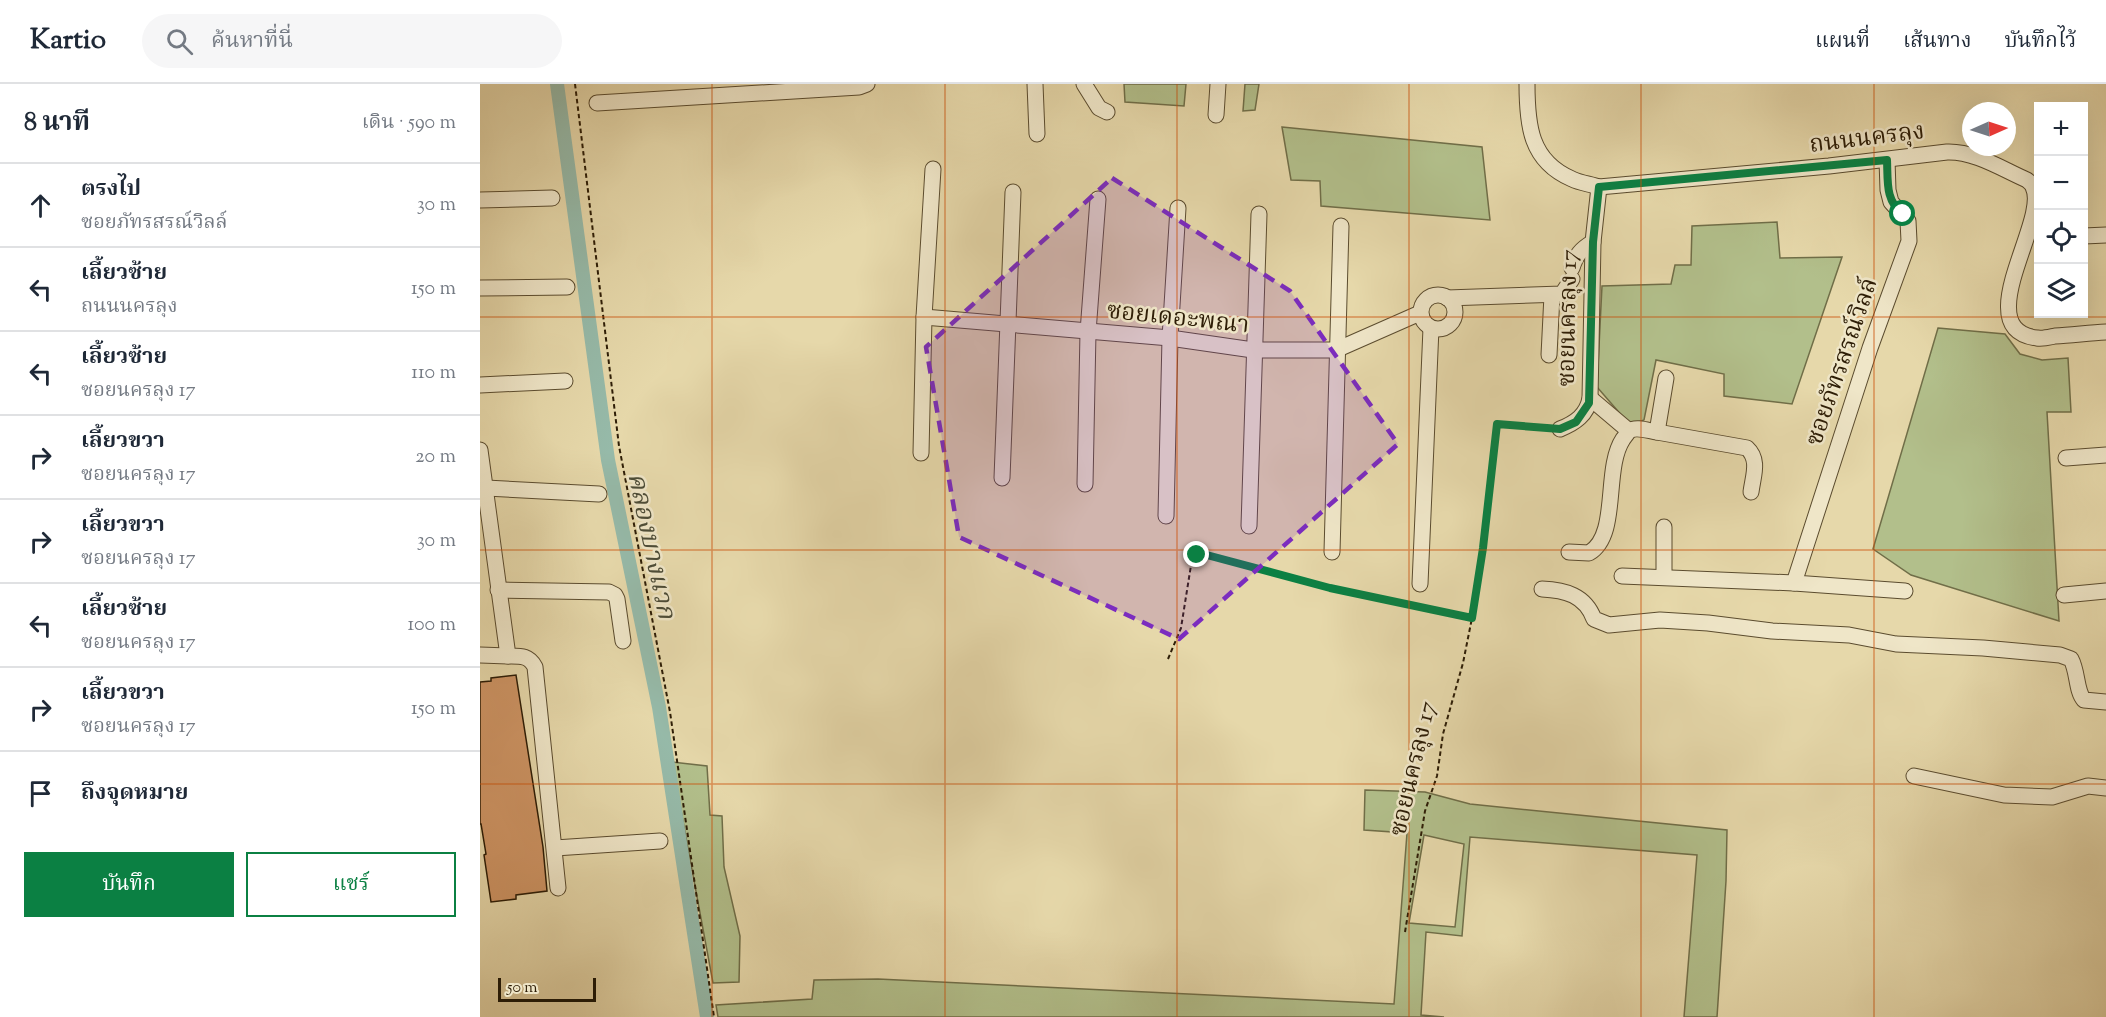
<!DOCTYPE html>
<html lang="th">
<head>
<meta charset="utf-8">
<style>
	body { margin:0; font-family:"Sorts Mill Goudy","Noto Serif Thai",serif; background:#f6f6f7; color:#1f2937 }
	.controls { position:absolute; right:18px; top:18px; display:grid; overflow:hidden; border-radius:0px; box-shadow:0 6px 24px #0002 }
	.controls button { width:54px; height:54px; display:grid; place-items:center; padding:0; border:0; border-bottom:2px solid #e0e1e3; background:#fff; color:#1f2937; font:30px sans-serif }
	.compass { position:absolute; left:1482px; top:18px; width:54px; height:54px; border-radius:50%; background:#fff; box-shadow:0 6px 24px #0002; rotate:87deg }
	.scale { position:absolute; left:18px; bottom:15px; width:98px; box-sizing:border-box; padding-left:6px; border:3px solid #2d1d06; border-top:0; font-size:16px; line-height:21px; white-space:nowrap; color:#2d1d06; -webkit-text-stroke:4px #efe6c8; paint-order:stroke }
	.stop { position:absolute; width:18px; height:18px; margin:-14px; border:4px solid #0b8043; border-radius:50%; background:#fff }
	.stop.end { background:#0b8043; border-color:#fff; box-shadow:0 2px 6px #0008 }
	.list { margin:0; padding:0; list-style:none }
	h2 { display:flex; justify-content:space-between; align-items:center; height:78px; margin:0; padding:0 24px; font-size:26px }
	h2 small { font-size:20px; font-weight:400; color:#747a83 }
	.list li { display:grid; grid-template-columns:39px 1fr auto; gap:18px; align-items:center; box-sizing:border-box; height:84px; padding:0 24px; border-top:2px solid #e0e1e3 }
	.list b { display:block; font-size:22px; white-space:nowrap }
	.list p { margin:0; font-size:20px; white-space:nowrap; color:#747a83 }
	.list em { font-size:20px; font-style:normal; color:#747a83 }
	.actions { display:flex; gap:12px; padding:18px 24px }
	.actions a { flex:1; padding:14px 0; border:2px solid #0b8043; border-radius:0px; text-align:center; font-size:21px; color:#0b8043 }
	.actions .main { background:#0b8043; color:#fff }
	.icon { flex:none; width:33px; height:33px; fill:none; stroke:currentColor; stroke-width:2; stroke-linecap:round; stroke-linejoin:round }
	.map { position:relative; flex:none; width:1626px; height:933px; overflow:hidden }
	header { display:flex; align-items:center; gap:36px; box-sizing:border-box; height:84px; padding:0 30px; background:#fff; border-bottom:2px solid #e0e1e3 }
	header strong { font-size:28px }
	nav { display:flex; gap:33px; margin-inline-start:auto; font-size:21px }
	.search { width:420px; height:54px; background:#f6f6f7; display:flex; align-items:center; gap:15px; box-sizing:border-box; padding:0 21px; border-radius:33px; color:#747a83; font-size:22px }
	main { display:flex }
	aside { flex:1; background:#fff }
	.map>svg:first-child { display:block }
	.green { fill:#b2bf8b; stroke:#706e48; stroke-width:1.5; fill-rule:evenodd }
	.lines { fill:none; stroke-linecap:round; stroke-linejoin:round }
	.canal { stroke:#96baa9; stroke-width:14 }
	.building { fill:#cd9464; stroke:#2d1d06; stroke-width:1.5 }
	.minor-casing { stroke:#5b4c2f; stroke-width:17 }
	.path { stroke:#2d1d06; stroke-width:2; stroke-dasharray:4.5 3; stroke-linecap:butt }
	.minor { stroke:#efe6c8; stroke-width:15 }
	.route { stroke:#0b8043; stroke-width:8 }
	.marked { fill:#7b2cbf; fill-opacity:0.2; stroke:#7b2cbf; stroke-width:4.5; stroke-dasharray:12 8; stroke-linejoin:round }
	.grid { fill:none; stroke:#cc500b; stroke-width:1.5; stroke-opacity:0.55 }
	.labels { text-anchor:middle; dominant-baseline:central; stroke-width:5; stroke-linejoin:round; paint-order:stroke }
	.street-label { font-size:24px; fill:#2d1d06; stroke:#efe6c8 }
	.water-label { font-size:26px; font-style:italic; fill:#4c4c37; stroke:#efe6c8 }
</style>
</head>
<body>
<header>
<strong>Kartio</strong>
<div class="search"><svg class="icon" aria-label="search" viewBox="0 0 24 24"><circle cx="10" cy="10" r="6"/><path d="M15 15l6 6"/></svg>ค้นหาที่นี่</div>
<nav><a>แผนที่</a><a>เส้นทาง</a><a>บันทึกไว้</a></nav>
</header>
<main>
<aside>
<h2>8 นาที<small>เดิน · 590 m</small></h2>
<ul class="list">
<li><svg class="icon" aria-label="ahead" viewBox="0 0 24 24"><path d="M12 20V5M6 11l6-6 6 6"/></svg><div><b>ตรงไป</b><p>ซอยภัทรสรณ์วิลล์</p></div><em>30 m</em></li>
<li><svg class="icon" aria-label="left" viewBox="0 0 24 24"><path d="M17 20v-9H6M10 6l-5 5 5 5"/></svg><div><b>เลี้ยวซ้าย</b><p>ถนนนครลุง</p></div><em>150 m</em></li>
<li><svg class="icon" aria-label="left" viewBox="0 0 24 24"><path d="M17 20v-9H6M10 6l-5 5 5 5"/></svg><div><b>เลี้ยวซ้าย</b><p>ซอยนครลุง 17</p></div><em>110 m</em></li>
<li><svg class="icon" aria-label="right" viewBox="0 0 24 24"><path d="M7 20v-9h11M14 6l5 5-5 5"/></svg><div><b>เลี้ยวขวา</b><p>ซอยนครลุง 17</p></div><em>20 m</em></li>
<li><svg class="icon" aria-label="right" viewBox="0 0 24 24"><path d="M7 20v-9h11M14 6l5 5-5 5"/></svg><div><b>เลี้ยวขวา</b><p>ซอยนครลุง 17</p></div><em>30 m</em></li>
<li><svg class="icon" aria-label="left" viewBox="0 0 24 24"><path d="M17 20v-9H6M10 6l-5 5 5 5"/></svg><div><b>เลี้ยวซ้าย</b><p>ซอยนครลุง 17</p></div><em>100 m</em></li>
<li><svg class="icon" aria-label="right" viewBox="0 0 24 24"><path d="M7 20v-9h11M14 6l5 5-5 5"/></svg><div><b>เลี้ยวขวา</b><p>ซอยนครลุง 17</p></div><em>150 m</em></li>
<li><svg class="icon" aria-label="arrive" viewBox="0 0 24 24"><path d="M6 21V4h12l-3 4 3 4H6"/></svg><div><b>ถึงจุดหมาย</b></div></li>
</ul>
<div class="actions"><a class="main">บันทึก</a><a>แชร์</a></div>
</aside>
<div class="map">
<svg width="1626" height="933" viewBox="0 0 1626 933">
	<rect width="100%" height="100%" fill="#e6d8aa"/>
	<filter id="stains"><feTurbulence type="fractalNoise" baseFrequency=".00333" numOctaves="4"/><feColorMatrix values="0 0 0 0 .2 0 0 0 0 .09 0 0 0 0 .02 0 0 0 .5 -.17"/></filter>
	<radialGradient id="worn" r=".72"><stop offset=".6" stop-color="#630" stop-opacity="0"/><stop offset="1" stop-color="#630" stop-opacity=".3"/></radialGradient>
	<!-- green -->
	<g class="green">
		<polygon points="644,0 706,0 704,22 645,18"/>
		<polygon points="765,0 779,0 775,26 763,27"/>
		<polygon points="802,43 1002,63 1010,136 841,122 840,97 811,96"/>
		<polygon points="1297,138 1300,174 1362,173 1312,320 1244,312 1244,290 1176,276 1164,336 1150,341 1117,303 1122,202 1191,200 1195,181 1211,181 1212,142"/>
		<polygon points="1458,244 1525,250 1540,270 1562,276 1588,274 1591,328 1567,328 1579,537 1431,491 1393,465"/>
		<polygon points="192,678 227,682 230,731 242,732 244,783 260,852 259,898 233,899"/>
		<path d="M 885,706 L 945,708 L 990,720 L 1247,746 L 1246,797 L 1237,933 L 1204,933 L 1217,771 L 990,753 L 982,852 L 946,848 L 941,931 L 964,933 L 238,933 L 236,921 L 332,915 L 334,896 L 398,895 L 914,920 L 927,749 L 884,746 ZM 944,751 L 984,760 L 975,843 L 929,839 Z"/>
	</g>
	<g class="lines">
		<!-- canal -->
		<polyline class="canal" points="77,0 128,376 179,623 227,933"/>
	</g>
	<!-- building -->
	<polygon class="building" points="36,591 63,763 67,807 36,811 36,815 11,818 4,771 6,770 1,740 0,740 0,598 11,597 11,594"/>
	<g class="lines">
		<defs>
			<g id="minor">
				<polyline points="555,0 557,50"/>
				<polyline points="604,0 619,24 627,28"/>
				<path d="M 1047,0 C 1047,41 1050,77 1092,95 C 1100,99 1110,100 1119,103 L 1349,82 L 1467,68 C 1494,67 1522,85 1547,96 C 1549,98 1552,100 1553,103 C 1570,136 1487,245 1557,254 C 1563,255 1570,253 1575,252 C 1592,251 1609,249 1626,248"/>
				<polyline points="117,19 379,3 387,0"/>
				<polyline points="736,31 738,0"/>
				<polyline points="0,116 72,114"/>
				<polyline points="1604,152 1626,151"/>
				<path d="M 1092,184 C 1096,171 1101,165 1113,158"/>
				<polyline points="0,204 87,203"/>
				<circle cx="958" cy="228" r="17"/>
				<polyline points="967,214 1082,210 1092,195"/>
				<polyline points="444,233 690,254 773,266 856,266 940,229"/>
				<polyline points="1069,271 1072,211"/>
				<polyline points="0,301 85,297"/>
				<polyline points="1110,314 1149,347"/>
				<path d="M 1080,345 C 1095,339 1107,331 1110,314 L 1113,158 L 1119,103"/>
				<path d="M 1177,348 L 1267,364 C 1280,376 1273,392 1271,408"/>
				<path d="M 0,366 L 28,572 C 40,572 49,571 55,583 L 78,804"/>
				<polyline points="441,369 444,233 453,85"/>
				<polyline points="1586,374 1626,371"/>
				<polyline points="522,394 533,108"/>
				<polyline points="605,400 608,248 618,115"/>
				<polyline points="6,404 119,410"/>
				<polyline points="686,432 690,254 698,124"/>
				<polyline points="769,442 779,130"/>
				<polyline points="852,468 861,142"/>
				<path d="M 1089,468 L 1109,469 C 1140,451 1123,385 1143,355 C 1144,354 1148,348 1149,347 C 1156,342 1169,347 1177,348 L 1186,294"/>
				<polyline points="1142,492 1314,499 1425,507"/>
				<polyline points="1184,493 1184,443"/>
				<polyline points="1314,499 1390,264 1429,157 1428,137 1411,118 1408,106 1407,76"/>
				<polyline points="940,500 951,244"/>
				<path d="M 1062,505 C 1085,506 1105,511 1114,535 L 1129,541 L 1180,536 L 1228,539 L 1292,547 L 1369,551 L 1416,560 L 1503,564 L 1580,571 L 1591,575 C 1598,588 1596,607 1604,616 L 1626,618"/>
				<polyline points="18,506 129,508 135,511 137,515 143,557"/>
				<polyline points="1584,511 1626,507"/>
				<polyline points="0,571 28,572"/>
				<polyline points="1434,692 1524,711 1572,713 1608,702 1626,704"/>
				<polyline points="75,764 180,757"/>
			</g>
		</defs>
		<!-- minor casing -->
		<use href="#minor" class="minor-casing"/>
		<!-- path -->
		<g class="path">
			<polyline points="95,0 139,362 190,628 234,933"/>
			<polyline points="688,575 701,544 712,475 723,470 850,504 992,534"/>
			<polyline points="925,848 945,727 957,692 963,650 983,579 992,534 1003,464 1017,340 1065,343"/>
		</g>
		<!-- minor -->
		<use href="#minor" class="minor"/>
	</g>
	<g class="lines">
		<!-- route -->
		<path class="route" d="M 717,471 L 723,470 L 850,504 L 992,534 L 1003,464 L 1017,340 L 1080,345 L 1096,338 L 1109,319 L 1113,158 L 1119,103 L 1407,76 C 1408,97 1405,117 1423,130"/>
	</g>
	<!-- marked area -->
	<path class="marked" d="M 632,94 L 810,207 L 918,360 L 699,555 L 479,453 L 446,263 Z"/>
	<!-- grid -->
	<path class="grid" d="M 232,0 L 232,933M 465,0 L 465,933M 697,0 L 697,933M 929,0 L 929,933M 1161,0 L 1161,933M 1394,0 L 1394,933M 0,233 L 1626,233M 0,466 L 1626,466M 0,700 L 1626,700"/>
	<g class="labels">
		<!-- street labels -->
		<g class="street-label">
			<text transform="translate(1387 55) rotate(-7)">ถนนนครลุง</text>
			<text transform="translate(1089 234) rotate(-89)">ซอยนครลุง 17</text>
			<text transform="translate(698 235) rotate(6)">ซอยเดอะพณา</text>
			<text transform="translate(1363 278) rotate(-71)">ซอยภัทรสรณ์วิลล์</text>
			<text transform="translate(934 685) rotate(-77)">ซอยนครลุง 17</text>
		</g>
		<!-- water labels -->
		<g class="water-label">
			<text transform="translate(170 462) rotate(78)">คลองบางแวก</text>
		</g>
	</g>
	<rect width="100%" height="100%" filter="url(#stains)"/>
	<rect width="100%" height="100%" fill="url(#worn)"/>
</svg>
<div class="controls">
<button>+</button>
<button>−</button>
<button><svg class="icon" aria-label="locate" viewBox="0 0 24 24"><circle cx="12" cy="12" r="6"/><path d="M12 2v4M12 18v4M2 12h4M18 12h4"/></svg></button>
<button><svg class="icon" aria-label="layers" viewBox="0 0 24 24"><path d="M12 4l9 5-9 5-9-5zM3 14l9 5 9-5"/></svg></button>
</div>
<svg class="compass" viewBox="-18 -18 36 36"><path d="M0-13l5 13h-10z" fill="#e53935"/><path d="M0 13l5-13h-10z" fill="#747a83"/></svg>
<div class="scale">50 m</div>
<div class="stop" style="left:1423px;top:130px"></div>
<div class="stop end" style="left:717px;top:471px"></div>
</div>
</main>
</body>
</html>
